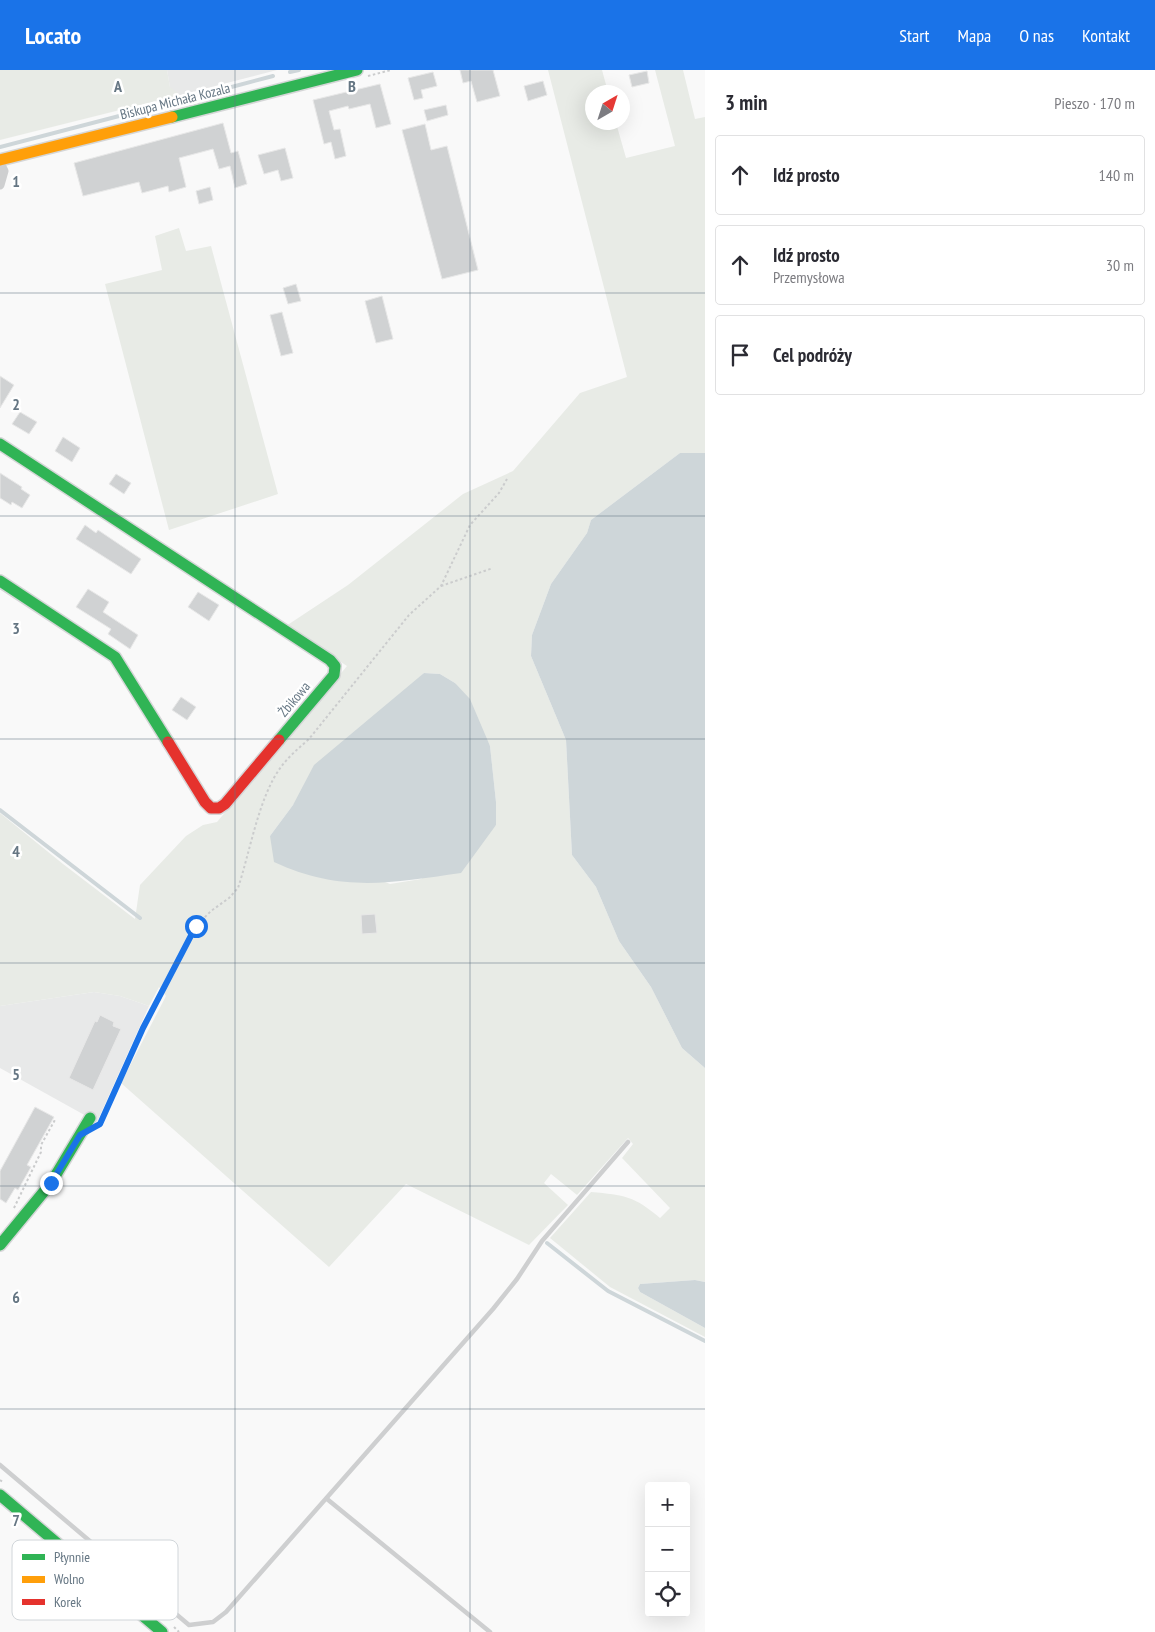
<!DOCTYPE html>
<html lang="pl">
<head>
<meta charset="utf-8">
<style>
	body { margin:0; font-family:"PT Sans Narrow",sans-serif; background:#f7f7f7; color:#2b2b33 }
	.controls { position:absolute; right:15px; bottom:15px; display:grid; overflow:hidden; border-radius:5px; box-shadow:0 5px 20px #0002 }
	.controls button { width:45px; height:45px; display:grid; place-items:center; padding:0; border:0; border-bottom:1px solid #e1e1e2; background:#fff; color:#2b2b33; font:25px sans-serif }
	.compass { position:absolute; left:585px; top:15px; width:45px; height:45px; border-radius:50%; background:#fff; box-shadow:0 5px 20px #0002; rotate:39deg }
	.stop { position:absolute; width:15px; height:15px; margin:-11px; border:4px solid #1a73e8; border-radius:50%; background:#fff }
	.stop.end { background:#1a73e8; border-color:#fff; box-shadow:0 1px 5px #0008 }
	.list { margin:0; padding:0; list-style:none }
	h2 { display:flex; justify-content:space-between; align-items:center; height:65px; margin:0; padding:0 20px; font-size:21px }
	h2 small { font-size:16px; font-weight:400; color:#7c7c81 }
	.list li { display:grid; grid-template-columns:32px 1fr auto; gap:15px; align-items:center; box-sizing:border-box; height:80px; margin:0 10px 10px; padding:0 10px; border:1px solid #e1e1e2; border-radius:5px }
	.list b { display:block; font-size:19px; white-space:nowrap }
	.list p { margin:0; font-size:16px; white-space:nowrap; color:#7c7c81 }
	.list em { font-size:16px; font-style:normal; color:#7c7c81 }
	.icon { flex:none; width:28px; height:28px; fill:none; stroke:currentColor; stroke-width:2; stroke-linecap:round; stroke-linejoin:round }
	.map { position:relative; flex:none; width:705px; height:1562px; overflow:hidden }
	header { display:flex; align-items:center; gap:30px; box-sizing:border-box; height:70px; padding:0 25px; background:#1a73e8; color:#fff }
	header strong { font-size:24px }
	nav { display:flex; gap:28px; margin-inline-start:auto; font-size:18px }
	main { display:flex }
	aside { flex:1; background:#fff }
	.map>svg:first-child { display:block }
	.built { fill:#e8e9e9 }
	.green { fill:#e8ebe6; fill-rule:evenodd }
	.water { fill:#ced6d9 }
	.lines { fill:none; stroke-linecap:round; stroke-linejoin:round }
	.stream { stroke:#ced6d9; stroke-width:4 }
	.building { fill:#d0d2d3; stroke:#e8e8e8 }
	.fast-casing { stroke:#d5d6d7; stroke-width:14 }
	.slow-casing { stroke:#d5d6d7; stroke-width:14 }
	.jam-casing { stroke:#d5d6d7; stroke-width:14 }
	.path { stroke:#cbcccd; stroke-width:2; stroke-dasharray:2.5 2.5; stroke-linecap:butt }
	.lane { stroke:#cecfd0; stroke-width:4.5 }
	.street { stroke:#cecfd0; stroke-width:9 }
	.fast { stroke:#30b455; stroke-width:11 }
	.slow { stroke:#ff9f0a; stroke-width:11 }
	.jam { stroke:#e5322d; stroke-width:11 }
	.route { stroke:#1a73e8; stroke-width:6 }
	.grid { fill:none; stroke:#657683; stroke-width:1; stroke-opacity:0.55 }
	.labels { text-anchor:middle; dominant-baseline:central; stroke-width:5; stroke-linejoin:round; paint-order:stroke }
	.street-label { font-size:14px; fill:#657683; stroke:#fff }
	.key { fill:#fff; stroke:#d1d6da; stroke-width:1 }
	.key-label { font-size:14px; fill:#657683 }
	.grid-label { font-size:16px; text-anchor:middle; font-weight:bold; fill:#657683; stroke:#fff; stroke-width:5; stroke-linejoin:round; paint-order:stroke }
</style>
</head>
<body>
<header>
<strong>Locato</strong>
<nav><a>Start</a><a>Mapa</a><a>O nas</a><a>Kontakt</a></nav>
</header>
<main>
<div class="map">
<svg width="705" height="1562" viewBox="0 0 705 1562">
	<rect width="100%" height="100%" fill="#f9f9f9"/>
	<!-- built -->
	<g class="built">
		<polygon points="167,0 277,0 180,25 170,18"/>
		<polygon points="94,922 120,926 149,936 97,1052 0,998 0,936"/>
	</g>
	<!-- green -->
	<g class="green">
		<polygon points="0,0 167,0 170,17 180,25 0,70"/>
		<path d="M 548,0 L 602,0 L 608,22 L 592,22 L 592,52 L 616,53 L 626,88 L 675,76 L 655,0 L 683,0 L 695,49 L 705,47 L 705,383 L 680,383 L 591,450 L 587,463 L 551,514 L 532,565 L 531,586 L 566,670 L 572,785 L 596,817 L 619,871 L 651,917 L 682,978 L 705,998 L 705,1212 L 695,1210 L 640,1214 L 638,1218 L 640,1222 L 705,1258 L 705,1267 L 610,1217 L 550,1168 L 591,1122 C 625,1125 634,1126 660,1148 L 670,1138 L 622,1088 L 633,1074 L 628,1068 L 577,1125 L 551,1104 L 544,1113 L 568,1135 L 529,1175 L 406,1114 L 329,1197 L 121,1013 L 166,926 L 159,917 L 149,936 L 120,926 L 94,922 L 0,936 L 0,743 L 63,794 L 135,849 L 140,815 L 186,766 L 203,755 L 217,752 L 347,596 L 286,556 L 348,515 L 463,424 L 513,401 L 580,323 L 627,307 ZM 424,603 L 440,604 L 455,613 L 490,676 L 496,732 L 496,755 L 421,809 L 390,814 L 270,766 L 293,735 Z"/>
		<polygon points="179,158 186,181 211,176 278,424 169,460 105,214 162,200 155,166"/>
	</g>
	<!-- water -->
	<g class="water">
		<polygon points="680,383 705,383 705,998 682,978 651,917 619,871 596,817 572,785 566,670 531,586 532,565 551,514 587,463 591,450"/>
		<path d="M 424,603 L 440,604 L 455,613 L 470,629 L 490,676 L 496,732 L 496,755 L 461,803 C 390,813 341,823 274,792 L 270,766 L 293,735 L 314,695 Z"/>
		<polygon points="695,1210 705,1212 705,1258 640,1222 638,1218 640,1214"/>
	</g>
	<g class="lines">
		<!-- stream -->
		<g class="stream">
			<polyline points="290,2 299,0"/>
			<polyline points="224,19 273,6"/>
			<polyline points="183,29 214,22"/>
			<polyline points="0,77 169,33"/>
			<polyline points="0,740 140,848"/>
			<polyline points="547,1173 608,1221 705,1271"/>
		</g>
	</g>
	<!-- building -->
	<g class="building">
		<polygon points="460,0 493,0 500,26 477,32 471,11 463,13"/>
		<polygon points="647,1 649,13 632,17 629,5"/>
		<polygon points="433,2 437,16 421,20 423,28 414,30 408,8"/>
		<polygon points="543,11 547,25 528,31 524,16"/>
		<polygon points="380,14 391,54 376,58 370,34 349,39 348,36 329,41 334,60 340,59 346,86 335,89 331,72 324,74 313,30"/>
		<polygon points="446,35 448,45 427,51 424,40"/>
		<polygon points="223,53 231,83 238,81 247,114 235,118 230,96 219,99 213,79 179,88 186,117 169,122 168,116 142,123 139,112 83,126 74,93"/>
		<polygon points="425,54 431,80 447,76 478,200 442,209 402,60"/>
		<polygon points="285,78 293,108 281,111 278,100 264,104 258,85"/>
		<polygon points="210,117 213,130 199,134 196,121"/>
		<polygon points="296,214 301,231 288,234 283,218"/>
		<polygon points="382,226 393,269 376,273 365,231"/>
		<polygon points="282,242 293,283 281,286 270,245"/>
		<polygon points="0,306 14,315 0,338"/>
		<polygon points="20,342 37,352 29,364 12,354"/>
		<polygon points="63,367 80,378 72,392 55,381"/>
		<polygon points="0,403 22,417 21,419 30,425 22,438 12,432 11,435 0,428"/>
		<polygon points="116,404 131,413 124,424 109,414"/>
		<polygon points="85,455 96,463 98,460 141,489 131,504 76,469"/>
		<polygon points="88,519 109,532 103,542 138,565 130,579 108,564 111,559 76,537"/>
		<polygon points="198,522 219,535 209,551 188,537"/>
		<polygon points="181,627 196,637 187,650 172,640"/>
		<polygon points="375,844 377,863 362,864 361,845"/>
		<polygon points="100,945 114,952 113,956 121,959 93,1020 69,1008 95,951 97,952"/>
		<polygon points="35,1037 54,1047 27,1095 31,1097 18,1120 15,1118 6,1133 0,1129 0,1101"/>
	</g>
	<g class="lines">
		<defs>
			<g id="fast">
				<polyline points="172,47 357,0"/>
				<polyline points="0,374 330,590 335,596 334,605 279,670"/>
				<polyline points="0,511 115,587 168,672"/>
				<polyline points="0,1175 51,1113 90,1048"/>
				<polyline points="0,1425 162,1562"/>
			</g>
			<polyline id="slow" points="0,90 172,47"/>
			<polyline id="jam" points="168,672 205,732 211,738 219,738 225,734 279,670"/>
		</defs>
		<!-- fast casing -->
		<use href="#fast" class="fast-casing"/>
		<!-- slow casing -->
		<use href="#slow" class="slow-casing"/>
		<!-- jam casing -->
		<use href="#jam" class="jam-casing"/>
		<!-- path -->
		<g class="path">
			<polyline points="368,6 391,0"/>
			<polyline points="441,516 493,498"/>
			<path d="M 103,1047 L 143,959 L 196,856 L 211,841 L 229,828 L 238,818 C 250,782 259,726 281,697 C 289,686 299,678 309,669 L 409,545 L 441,516 L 470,455 L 499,423 L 507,409"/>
			<polyline points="14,1138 41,1082 41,1075 56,1048"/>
			<polyline points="0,1410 4,1413"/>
			<polyline points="174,1557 179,1562"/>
		</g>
		<!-- lane -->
		<g class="lane">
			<polyline points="0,1395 189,1555 213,1552 226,1542 493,1239 517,1209 542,1171 628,1072"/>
			<polyline points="327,1429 490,1562"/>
		</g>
		<!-- street -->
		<polyline class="street" points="0,93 4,101 0,115"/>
		<!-- fast -->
		<use href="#fast" class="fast"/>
		<!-- slow -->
		<use href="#slow" class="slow"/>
		<!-- jam -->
		<use href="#jam" class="jam"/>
	</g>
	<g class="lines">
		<!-- route -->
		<polyline class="route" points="51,1113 80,1065 100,1054 143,958 196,856"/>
	</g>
	<!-- grid -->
	<path class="grid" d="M 235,0 L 235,1562M 470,0 L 470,1562M 0,223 L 705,223M 0,446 L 705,446M 0,669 L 705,669M 0,893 L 705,893M 0,1116 L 705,1116M 0,1339 L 705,1339"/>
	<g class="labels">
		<!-- street labels -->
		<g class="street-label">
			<text transform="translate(175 31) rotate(-14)">Biskupa Michała Kozala</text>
			<text transform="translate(294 629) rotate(-50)">Żbikowa</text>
		</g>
	</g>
	<!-- legend -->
	<rect x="12" y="1470" width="166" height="80" rx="8" class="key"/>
	<rect x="22" y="1484" width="23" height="6" fill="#30b455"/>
	<rect x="22" y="1506" width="23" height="7" fill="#ff9f0a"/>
	<rect x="22" y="1529" width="23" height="6" fill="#e5322d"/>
	<g class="key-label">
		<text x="54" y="1492">Płynnie</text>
		<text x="54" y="1514">Wolno</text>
		<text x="54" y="1537">Korek</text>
	</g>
	<g class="grid-label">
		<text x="118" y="22">A</text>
		<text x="352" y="22">B</text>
		<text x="16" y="117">1</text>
		<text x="16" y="340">2</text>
		<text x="16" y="564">3</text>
		<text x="16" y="787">4</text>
		<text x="16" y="1010">5</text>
		<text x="16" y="1233">6</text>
		<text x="16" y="1456">7</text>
	</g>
</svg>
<div class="controls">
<button>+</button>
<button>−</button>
<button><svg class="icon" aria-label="locate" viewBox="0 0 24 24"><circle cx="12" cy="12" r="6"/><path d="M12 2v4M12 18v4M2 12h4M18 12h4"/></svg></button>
</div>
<svg class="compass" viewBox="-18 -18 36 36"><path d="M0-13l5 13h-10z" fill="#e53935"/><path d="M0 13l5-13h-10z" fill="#7c7c81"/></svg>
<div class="stop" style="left:196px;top:856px"></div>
<div class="stop end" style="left:51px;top:1113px"></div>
</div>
<aside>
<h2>3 min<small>Pieszo · 170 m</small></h2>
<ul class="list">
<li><svg class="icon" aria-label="ahead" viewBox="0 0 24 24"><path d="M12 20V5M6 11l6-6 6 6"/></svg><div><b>Idź prosto</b></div><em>140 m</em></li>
<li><svg class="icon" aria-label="ahead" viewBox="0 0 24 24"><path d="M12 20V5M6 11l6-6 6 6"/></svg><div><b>Idź prosto</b><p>Przemysłowa</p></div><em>30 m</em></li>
<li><svg class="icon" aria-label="arrive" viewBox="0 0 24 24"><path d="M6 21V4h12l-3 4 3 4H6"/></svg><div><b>Cel podróży</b></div></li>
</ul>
</aside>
</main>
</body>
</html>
